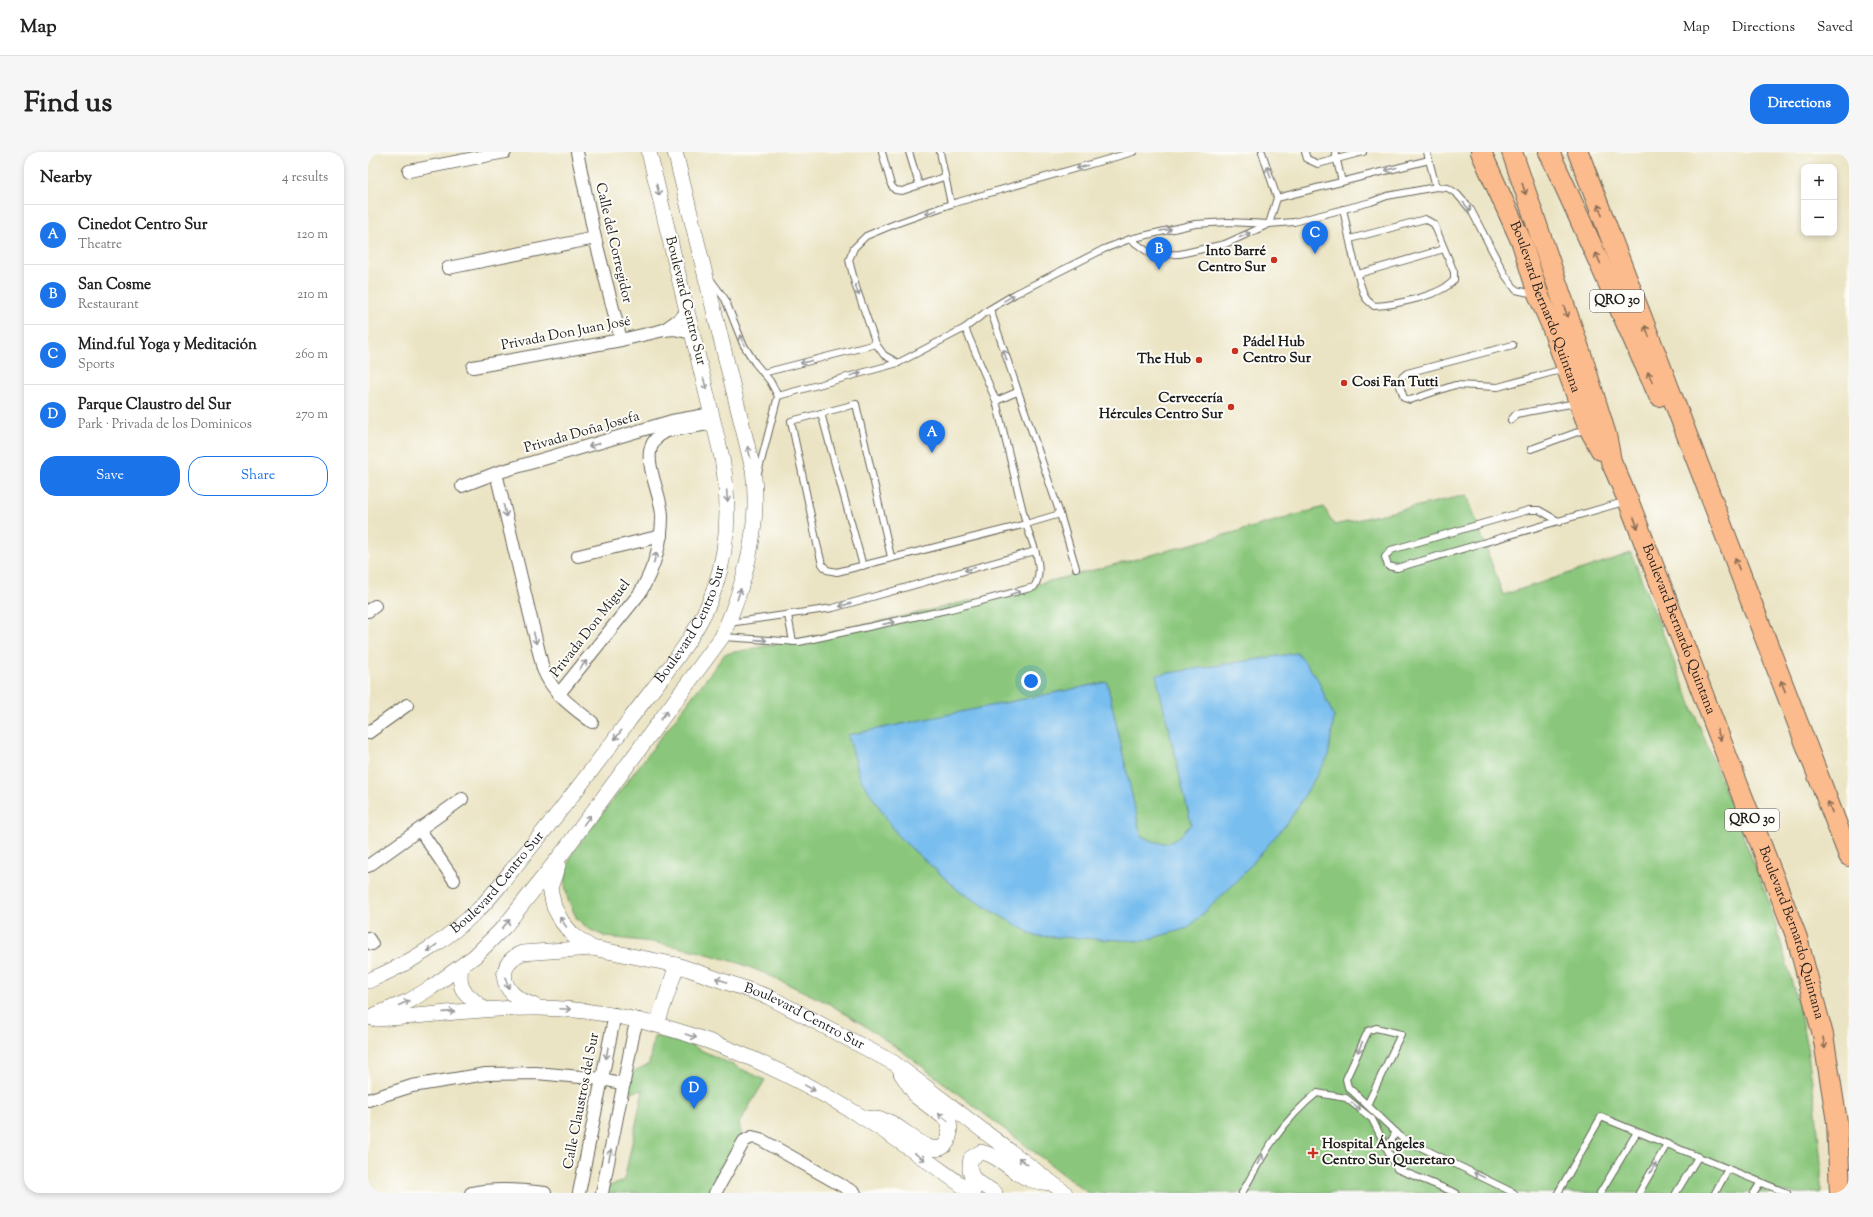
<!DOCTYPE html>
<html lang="en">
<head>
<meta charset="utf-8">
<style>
	body { margin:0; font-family:"Sorts Mill Goudy",serif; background:#f6f6f6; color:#222 }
	.controls { position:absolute; right:12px; top:12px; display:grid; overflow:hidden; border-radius:8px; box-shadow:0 2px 6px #0003 }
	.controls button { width:36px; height:36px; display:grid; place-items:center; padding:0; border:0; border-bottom:1px solid #e0e0e0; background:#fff; color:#222; font:20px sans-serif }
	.you { position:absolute; left:663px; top:529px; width:14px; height:14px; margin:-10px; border:3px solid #fff; border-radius:50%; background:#1a73e8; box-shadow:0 0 0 6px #1a73e833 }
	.badge { display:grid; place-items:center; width:26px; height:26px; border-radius:50%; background:#1a73e8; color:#fff; font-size:13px; font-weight:700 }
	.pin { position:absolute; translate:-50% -33px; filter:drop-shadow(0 1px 2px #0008) }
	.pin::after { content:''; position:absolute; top:21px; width:14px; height:12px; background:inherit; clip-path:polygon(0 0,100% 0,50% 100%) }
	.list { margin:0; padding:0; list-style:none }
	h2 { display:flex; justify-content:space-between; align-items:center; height:52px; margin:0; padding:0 16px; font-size:17px }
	h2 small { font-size:13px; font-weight:400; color:#767676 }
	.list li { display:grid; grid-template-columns:26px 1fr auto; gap:12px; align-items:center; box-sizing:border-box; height:60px; padding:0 16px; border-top:1px solid #e0e0e0 }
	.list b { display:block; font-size:15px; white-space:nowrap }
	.list p { margin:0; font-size:13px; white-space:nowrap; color:#767676 }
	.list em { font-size:13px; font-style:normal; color:#767676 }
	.actions { display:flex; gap:8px; padding:12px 16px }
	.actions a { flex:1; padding:9px 0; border:1px solid #1a73e8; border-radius:16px; text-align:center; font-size:14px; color:#1a73e8 }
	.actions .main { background:#1a73e8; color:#fff }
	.map { position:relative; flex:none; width:1481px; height:1041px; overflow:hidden; border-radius:16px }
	header { display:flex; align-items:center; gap:24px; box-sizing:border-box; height:56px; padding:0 20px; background:#fff; border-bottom:1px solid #e0e0e0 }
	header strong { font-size:19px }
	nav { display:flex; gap:22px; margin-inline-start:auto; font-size:14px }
	.intro { display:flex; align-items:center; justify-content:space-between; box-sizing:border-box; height:96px; padding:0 24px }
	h1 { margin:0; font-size:28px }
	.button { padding:10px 18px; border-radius:16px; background:#1a73e8; color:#fff; font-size:14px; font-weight:700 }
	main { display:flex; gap:24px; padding:0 24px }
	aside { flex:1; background:#fff; border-radius:16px; box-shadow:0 2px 6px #0003 }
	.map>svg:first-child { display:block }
	.green { fill:#8ac77c; stroke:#53724c }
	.water { fill:#78beef; stroke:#4a6d86 }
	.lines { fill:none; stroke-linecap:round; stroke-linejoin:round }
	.service-casing { stroke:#646257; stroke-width:8 }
	.minor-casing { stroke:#646257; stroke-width:14 }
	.tertiary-casing { stroke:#646257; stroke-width:16 }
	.trunk-casing { stroke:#646257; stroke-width:22 }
	.service { stroke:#fff; stroke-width:6 }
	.minor { stroke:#fff; stroke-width:12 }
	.tertiary { stroke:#fff; stroke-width:15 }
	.trunk { stroke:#fbbb8c; stroke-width:20 }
	.oneway { stroke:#999 }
	.oneway2 { stroke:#8c6c54 }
	.poi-dot { fill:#c8321e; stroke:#fdfcf7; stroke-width:1.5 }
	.labels { text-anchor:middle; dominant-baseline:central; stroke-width:4; stroke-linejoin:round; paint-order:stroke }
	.shield { fill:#fdfcf7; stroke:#605f5e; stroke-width:1 }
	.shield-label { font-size:13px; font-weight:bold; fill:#1c1c1c }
	.street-label { font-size:14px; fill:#1c1c1c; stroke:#fdfcf7 }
	.poi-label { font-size:14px; font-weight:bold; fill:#1c1c1c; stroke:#fdfcf7; text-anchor:end }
</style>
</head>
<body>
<header>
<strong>Map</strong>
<nav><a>Map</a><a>Directions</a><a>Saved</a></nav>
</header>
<div class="intro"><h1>Find us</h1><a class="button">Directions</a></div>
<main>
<aside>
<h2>Nearby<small>4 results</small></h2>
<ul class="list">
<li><span class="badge">A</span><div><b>Cinedot Centro Sur</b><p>Theatre</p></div><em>120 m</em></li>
<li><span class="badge">B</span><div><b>San Cosme</b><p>Restaurant</p></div><em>210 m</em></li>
<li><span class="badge">C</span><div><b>Mind.ful Yoga y Meditación</b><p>Sports</p></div><em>260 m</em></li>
<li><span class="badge">D</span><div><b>Parque Claustro del Sur</b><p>Park · Privada de los Dominicos</p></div><em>270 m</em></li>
</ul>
<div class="actions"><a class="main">Save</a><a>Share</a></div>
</aside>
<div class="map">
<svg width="1481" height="1041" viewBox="0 0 1481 1041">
	<rect width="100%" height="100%" fill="#fdfcf7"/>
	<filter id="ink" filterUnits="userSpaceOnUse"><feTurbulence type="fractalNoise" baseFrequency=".025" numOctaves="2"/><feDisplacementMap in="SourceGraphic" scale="8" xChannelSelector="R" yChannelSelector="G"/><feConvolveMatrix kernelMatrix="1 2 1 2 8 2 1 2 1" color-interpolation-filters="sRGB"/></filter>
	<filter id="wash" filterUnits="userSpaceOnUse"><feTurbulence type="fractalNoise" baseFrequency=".012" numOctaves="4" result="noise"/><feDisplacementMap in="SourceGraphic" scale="16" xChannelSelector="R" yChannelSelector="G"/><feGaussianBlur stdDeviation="0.9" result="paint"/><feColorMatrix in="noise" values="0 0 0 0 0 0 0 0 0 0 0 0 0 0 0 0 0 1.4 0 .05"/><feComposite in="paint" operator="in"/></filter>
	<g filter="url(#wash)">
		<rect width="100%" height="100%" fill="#ebe4c4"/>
		<!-- green -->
		<g class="green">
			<path d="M 1099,343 L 1135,443 L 1263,401 L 1402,752 L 1431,856 L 1439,896 L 1447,950 L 1453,1011 L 1453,1041 L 720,1041 L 535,900 L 497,874 L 460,851 L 396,821 L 371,811 L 325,798 L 284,790 L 238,785 L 221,777 L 209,767 L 200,748 L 197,733 L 199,714 L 205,700 L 357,502 C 558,463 758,412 956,355 L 966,373 Z"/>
			<polygon points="286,884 320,892 397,928 371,971 375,989 346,1041 234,1041 235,1036 256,1029 275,938 254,942 258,923 281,912"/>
		</g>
		<!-- water -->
		<path class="water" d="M 929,501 L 948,524 L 966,565 L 960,605 L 921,669 L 869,729 L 820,776 L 774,789 L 667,784 L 592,740 L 531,685 L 492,626 L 480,583 L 739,530 L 773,684 C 798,696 806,693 823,672 L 788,523 Z"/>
	</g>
	<g filter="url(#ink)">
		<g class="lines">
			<defs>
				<g id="service">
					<polyline points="514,0 523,33 527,38 534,39 576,25"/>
					<polyline points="541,0 551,33"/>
					<polyline points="572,0 583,52"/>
					<polyline points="894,0 909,46 1061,8"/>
					<polyline points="937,0 939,7 950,12 995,0"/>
					<polyline points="967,0 974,30"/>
					<polyline points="1059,0 1068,35"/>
					<path d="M 975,57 C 981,83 987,122 997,145 C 999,149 1003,151 1006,154 C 1026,153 1073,144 1086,128 L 1086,120 L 1066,72 L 1057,67 L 982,87"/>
					<polyline points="762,87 784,103 812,102 857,92 901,72 909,46"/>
					<polyline points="990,122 1076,97"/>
					<polyline points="343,128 357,147 375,192 387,211 402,229 410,244 390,321"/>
					<polyline points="508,192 516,203 530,211"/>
					<polyline points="1145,193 1039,221 1034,225 1031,231 1036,246 1042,248 1087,233 1130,235 1196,217"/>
					<polyline points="395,221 508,192 488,135 481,108 486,96 498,84 527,72 583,52 765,0"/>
					<polyline points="410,244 530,211 597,176 622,157 647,142 736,97 762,87 827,72 860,70 901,72 926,70 1003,50 1019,44 1068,35 1080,36 1089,42 1103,58 1137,123 1148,138 1166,142"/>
					<polyline points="628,249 649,240"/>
					<polyline points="453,261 495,414"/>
					<polyline points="1143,268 1148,262 1208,251"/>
					<polyline points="1163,297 1218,277"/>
					<polyline points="692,362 708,416"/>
					<polyline points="1192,370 1171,358 1161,358 1023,398 1017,405 1020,414 1029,416 1259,349"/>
					<polyline points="523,405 488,252 423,269 449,392 454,412 459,418 469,420 658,372 628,249 597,176"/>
					<polyline points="420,463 425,490"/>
					<polyline points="361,471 465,456 667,399"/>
					<path d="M 355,485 L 431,490 L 583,457 L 666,435 C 678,417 664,391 658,372 L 692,362 L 622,157"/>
					<polyline points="999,953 1033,882 1008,876 1000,879 978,927 980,935 1034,986 1146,1041"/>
					<polyline points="1019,996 1028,980"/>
					<path d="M 874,1041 C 896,1001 913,970 949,941 L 978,946 L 1004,967 L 1029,1017 L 1088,1041"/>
					<polyline points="1190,1041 1233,965 1419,1041"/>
					<polyline points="1232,1041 1269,980"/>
					<polyline points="1271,1041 1299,992"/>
					<polyline points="1308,1041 1330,1005"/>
					<polyline points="1347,1041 1360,1017"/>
					<polyline points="1386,1041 1393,1030"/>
				</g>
				<g id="minor">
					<polyline points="209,0 227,86 253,188"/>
					<polyline points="41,19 137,0"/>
					<polyline points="80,116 227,86"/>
					<polyline points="296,178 313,166 319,159"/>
					<polyline points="105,215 253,188 296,178 306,177 324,181"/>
					<path d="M 128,321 L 175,517 C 185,542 203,554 224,570"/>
					<polyline points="94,334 128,321 304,269 344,262"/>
					<polyline points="210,404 293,384"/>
					<polyline points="0,459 7,454"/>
					<path d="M 190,543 L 272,441 C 285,418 294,392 294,365 C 294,336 263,295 299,279 L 346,271"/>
					<polyline points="0,581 39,553"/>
					<polyline points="52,678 86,728"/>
					<polyline points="0,714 94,647"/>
					<polyline points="0,786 4,792"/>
					<polyline points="0,948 44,934 118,922 168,921 235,927 256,932"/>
					<path d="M 103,1041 C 127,1036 153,1038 177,1041"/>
					<polyline points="211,1041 247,862"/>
					<polyline points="234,1041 266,879 270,867"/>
					<polyline points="347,1041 376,989 384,985 392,987 487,1041"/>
				</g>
				<g id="tertiary">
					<path id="s1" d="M 190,713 L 182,736 L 186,755 L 194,770 L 205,783 L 224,796 L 309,813 L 401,845 L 526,911 L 697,1041"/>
					<path d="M 93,815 C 89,840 98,841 116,857"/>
					<path id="s2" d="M 0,829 C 44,810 76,790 111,757 C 126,742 139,724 152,708 C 189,664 224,618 259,571 C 288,532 331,484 346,438 C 361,395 362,350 354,306 L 281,0"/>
					<path d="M 167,854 C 159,851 151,848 145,842 C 130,827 136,808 154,801 L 224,796"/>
					<path d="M 0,866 L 41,849 L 64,835 L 107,804 L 137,774 L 196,699 L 354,485 C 377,432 393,375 385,317 L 307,0"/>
					<path d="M 7,867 C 62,864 116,855 171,856 C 288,858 398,906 496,966 C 533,989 569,1016 605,1041"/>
					<polyline points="289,872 309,813"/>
					<path d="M 499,966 C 506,967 515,967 521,970 C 536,976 563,1007 577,993 C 583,987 582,977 581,969 L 549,945 L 533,921"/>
					<path d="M 627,1041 C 610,1029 598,1029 603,1006 L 613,1000 C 633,1004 643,1020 661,1027 C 668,1030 676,1030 683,1031"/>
				</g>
				<g id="trunk">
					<path id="s3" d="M 1113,0 L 1154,91 L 1170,142 L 1183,172 L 1211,250 L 1221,276 L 1233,298"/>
					<path id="s4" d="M 1144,0 L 1214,205 L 1238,283 L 1243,309 L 1260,348 L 1429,786 L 1455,883 L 1469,970 L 1472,1041"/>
					<path d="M 1181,0 C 1219,81 1254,163 1291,244"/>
					<polyline points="1210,0 1481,704"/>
				</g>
			</defs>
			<!-- service casing -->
			<use href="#service" class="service-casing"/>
			<!-- minor casing -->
			<use href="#minor" class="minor-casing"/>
			<!-- tertiary casing -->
			<use href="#tertiary" class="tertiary-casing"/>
			<!-- trunk casing -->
			<use href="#trunk" class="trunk-casing"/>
			<!-- service -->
			<use href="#service" class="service"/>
			<!-- minor -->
			<use href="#minor" class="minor"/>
			<!-- tertiary -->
			<use href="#tertiary" class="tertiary"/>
			<!-- trunk -->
			<use href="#trunk" class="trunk"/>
		</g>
		<!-- one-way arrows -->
		<defs><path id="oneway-shaft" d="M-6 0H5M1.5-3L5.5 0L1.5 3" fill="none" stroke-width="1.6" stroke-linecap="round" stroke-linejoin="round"/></defs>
		<g class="oneway">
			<use href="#oneway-shaft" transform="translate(714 15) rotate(164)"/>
			<use href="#oneway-shaft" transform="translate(1023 17) rotate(166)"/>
			<use href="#oneway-shaft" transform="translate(901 20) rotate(-107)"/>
			<use href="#oneway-shaft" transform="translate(290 38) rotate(76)"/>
			<use href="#oneway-shaft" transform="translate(1099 55) rotate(52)"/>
			<use href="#oneway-shaft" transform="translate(563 60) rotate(161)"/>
			<use href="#oneway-shaft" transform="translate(798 78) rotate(-11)"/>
			<use href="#oneway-shaft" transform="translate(877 83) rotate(-24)"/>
			<use href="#oneway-shaft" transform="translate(489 138) rotate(72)"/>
			<use href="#oneway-shaft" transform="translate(641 146) rotate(-31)"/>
			<use href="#oneway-shaft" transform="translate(374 188) rotate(-114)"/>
			<use href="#oneway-shaft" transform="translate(637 203) rotate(-108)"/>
			<use href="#oneway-shaft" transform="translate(438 210) rotate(166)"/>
			<use href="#oneway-shaft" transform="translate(488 222) rotate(-16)"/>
			<use href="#oneway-shaft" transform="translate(337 232) rotate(76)"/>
			<use href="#oneway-shaft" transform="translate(226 293) rotate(164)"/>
			<use href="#oneway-shaft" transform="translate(381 300) rotate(-104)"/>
			<use href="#oneway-shaft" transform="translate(359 344) rotate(87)"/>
			<use href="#oneway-shaft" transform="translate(137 359) rotate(77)"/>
			<use href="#oneway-shaft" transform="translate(287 406) rotate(-75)"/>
			<use href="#oneway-shaft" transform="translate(602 417) rotate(164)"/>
			<use href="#oneway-shaft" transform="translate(647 441) rotate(-17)"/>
			<use href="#oneway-shaft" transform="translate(371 442) rotate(-72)"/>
			<use href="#oneway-shaft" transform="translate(477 453) rotate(164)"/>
			<use href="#oneway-shaft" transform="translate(521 471) rotate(-13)"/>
			<use href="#oneway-shaft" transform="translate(167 486) rotate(77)"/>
			<use href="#oneway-shaft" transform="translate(393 488) rotate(4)"/>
			<use href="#oneway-shaft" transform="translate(215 513) rotate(-51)"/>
			<use href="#oneway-shaft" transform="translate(296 563) rotate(-53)"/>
			<use href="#oneway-shaft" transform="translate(250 583) rotate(127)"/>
			<use href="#oneway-shaft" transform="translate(219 668) rotate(-54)"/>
			<use href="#oneway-shaft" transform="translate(195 770) rotate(-124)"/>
			<use href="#oneway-shaft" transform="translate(138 772) rotate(-50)"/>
			<use href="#oneway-shaft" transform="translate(64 796) rotate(143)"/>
			<use href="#oneway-shaft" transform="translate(353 828) rotate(-160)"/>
			<use href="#oneway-shaft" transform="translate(139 831) rotate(73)"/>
			<use href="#oneway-shaft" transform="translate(36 851) rotate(-24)"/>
			<use href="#oneway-shaft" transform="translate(197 857) rotate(3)"/>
			<use href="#oneway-shaft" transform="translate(81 860) rotate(-4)"/>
			<use href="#oneway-shaft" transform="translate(323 884) rotate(19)"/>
			<use href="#oneway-shaft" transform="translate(992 895) rotate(115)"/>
			<use href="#oneway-shaft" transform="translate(239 901) rotate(100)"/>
			<use href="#oneway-shaft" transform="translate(442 936) rotate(29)"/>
			<use href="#oneway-shaft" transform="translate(988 954) rotate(39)"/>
			<use href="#oneway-shaft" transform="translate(575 965) rotate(-141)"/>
			<use href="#oneway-shaft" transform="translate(242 1003) rotate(-78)"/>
			<use href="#oneway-shaft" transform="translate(552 1005) rotate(34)"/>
			<use href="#oneway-shaft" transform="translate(892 1007) rotate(-62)"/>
			<use href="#oneway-shaft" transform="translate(655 1009) rotate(-143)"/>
			<use href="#oneway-shaft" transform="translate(1285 1016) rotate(-60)"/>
			<use href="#oneway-shaft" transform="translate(1111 1023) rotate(-154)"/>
		</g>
		<g class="oneway2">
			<use href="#oneway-shaft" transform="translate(1156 37) rotate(72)"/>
			<use href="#oneway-shaft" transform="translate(1232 58) rotate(-111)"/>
			<use href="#oneway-shaft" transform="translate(1230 106) rotate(-114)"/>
			<use href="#oneway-shaft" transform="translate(1198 160) rotate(70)"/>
			<use href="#oneway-shaft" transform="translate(1279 179) rotate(-111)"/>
			<use href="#oneway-shaft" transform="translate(1282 225) rotate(-114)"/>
			<use href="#oneway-shaft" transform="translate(1268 371) rotate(70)"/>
			<use href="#oneway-shaft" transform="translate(1369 412) rotate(-111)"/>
			<use href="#oneway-shaft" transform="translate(1415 534) rotate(-111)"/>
			<use href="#oneway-shaft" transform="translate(1351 583) rotate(69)"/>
			<use href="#oneway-shaft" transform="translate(1462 655) rotate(-111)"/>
			<use href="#oneway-shaft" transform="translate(1456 891) rotate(80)"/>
		</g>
	</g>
	<!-- markers -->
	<g class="poi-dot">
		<circle cx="906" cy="108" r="4"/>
		<circle cx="867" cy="199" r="4"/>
		<circle cx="831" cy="208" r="4"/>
		<circle cx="976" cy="231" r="4"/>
		<circle cx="863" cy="255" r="4"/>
		<path d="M943 995h4v4h4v4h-4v4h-4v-4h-4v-4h4z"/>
	</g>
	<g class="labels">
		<!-- shield labels -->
		<g class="shield">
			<rect x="1222" y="138" width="54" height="22" rx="3"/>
			<rect x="1357" y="657" width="54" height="22" rx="3"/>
		</g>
		<g class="shield-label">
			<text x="1249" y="149">QRO 30</text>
			<text x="1384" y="668">QRO 30</text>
		</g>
		<!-- street labels -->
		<g class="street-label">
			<text transform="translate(245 91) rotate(77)">Calle del Corregidor</text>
			<text transform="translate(317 149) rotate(76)">Boulevard Centro Sur</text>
			<text stroke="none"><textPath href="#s3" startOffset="168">Boulevard Bernardo Quintana</textPath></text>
			<text transform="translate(198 182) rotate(-11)">Privada Don Juan José</text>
			<text transform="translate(214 281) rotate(-16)">Privada Doña Josefa</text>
			<text stroke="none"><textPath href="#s2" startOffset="489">Boulevard Centro Sur</textPath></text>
			<text transform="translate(223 477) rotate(-52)">Privada Don Miguel</text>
			<text stroke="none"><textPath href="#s4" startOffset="506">Boulevard Bernardo Quintana</textPath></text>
			<text stroke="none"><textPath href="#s2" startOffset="165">Boulevard Centro Sur</textPath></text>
			<text stroke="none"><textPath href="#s4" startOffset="830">Boulevard Bernardo Quintana</textPath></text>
			<text stroke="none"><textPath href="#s1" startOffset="325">Boulevard Centro Sur</textPath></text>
			<text transform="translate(214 949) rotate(-79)">Calle Claustros del Sur</text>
		</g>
		<!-- poi labels -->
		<g class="poi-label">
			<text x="898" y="100">Into Barré<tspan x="898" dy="16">Centro Sur</tspan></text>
			<text x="875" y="191" text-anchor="start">Pádel Hub<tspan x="875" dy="16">Centro Sur</tspan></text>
			<text x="823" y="208">The Hub</text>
			<text x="984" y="231" text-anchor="start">Cosi Fan Tutti</text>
			<text x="855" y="247">Cervecería<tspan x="855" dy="16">Hércules Centro Sur</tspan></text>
			<text x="954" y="993" text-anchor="start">Hospital Ángeles<tspan x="954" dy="16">Centro Sur Queretaro</tspan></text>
		</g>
	</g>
</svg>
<div class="controls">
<button>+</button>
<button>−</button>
</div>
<div class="you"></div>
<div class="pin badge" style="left:564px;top:301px">A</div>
<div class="pin badge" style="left:791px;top:118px">B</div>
<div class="pin badge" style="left:947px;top:102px">C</div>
<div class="pin badge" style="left:326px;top:957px">D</div>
</div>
</main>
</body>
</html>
